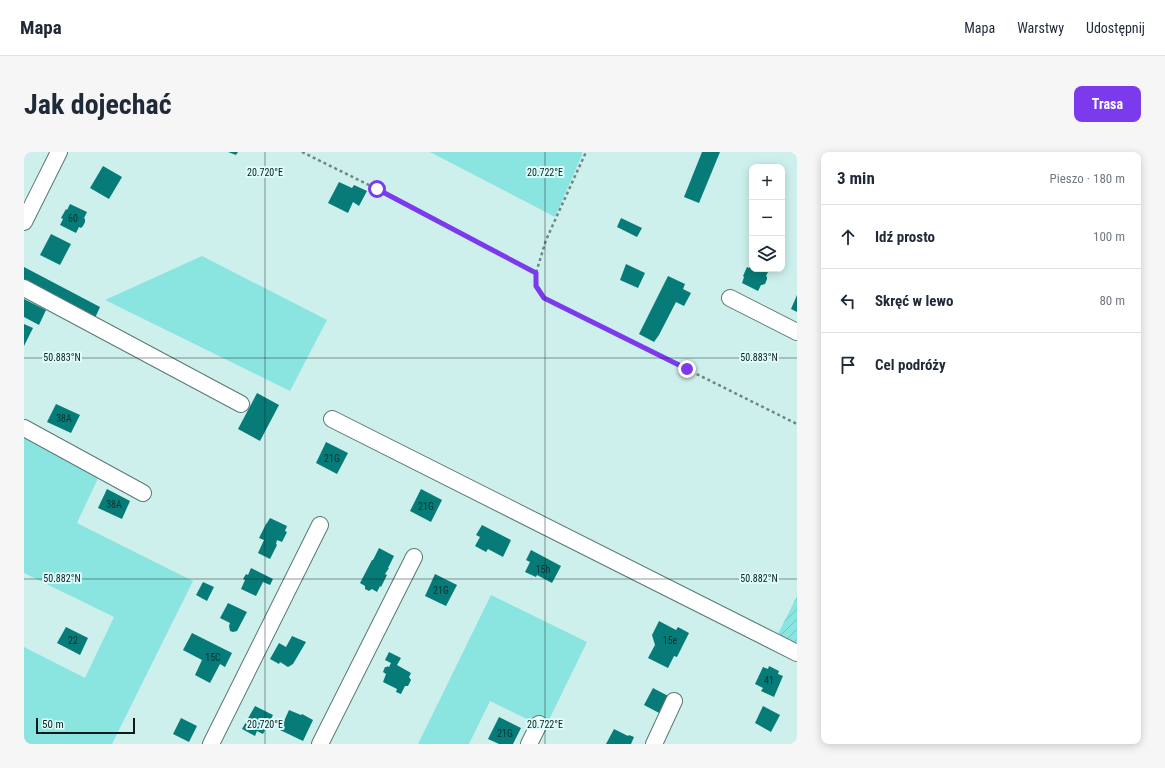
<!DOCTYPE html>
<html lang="pl">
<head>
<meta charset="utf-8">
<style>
	body { margin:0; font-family:"Roboto Condensed",sans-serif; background:#f6f6f7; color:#1f2937 }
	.controls { position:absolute; right:12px; top:12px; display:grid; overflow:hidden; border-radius:8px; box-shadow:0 2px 10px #0003 }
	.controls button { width:36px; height:36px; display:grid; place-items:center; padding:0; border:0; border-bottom:1px solid #e0e1e3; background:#fff; color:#1f2937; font:20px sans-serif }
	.scale { position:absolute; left:12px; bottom:10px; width:99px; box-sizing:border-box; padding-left:4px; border:2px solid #0f1b1a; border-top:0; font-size:11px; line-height:14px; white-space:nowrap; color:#0f1b1a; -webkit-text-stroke:3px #dbfdfb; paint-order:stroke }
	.stop { position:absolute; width:12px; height:12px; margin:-9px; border:3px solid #7c3aed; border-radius:50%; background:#fff }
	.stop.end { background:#7c3aed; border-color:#fff; box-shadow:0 1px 4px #0008 }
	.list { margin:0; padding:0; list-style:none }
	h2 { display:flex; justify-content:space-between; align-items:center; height:52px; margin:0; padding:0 16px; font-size:17px }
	h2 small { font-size:13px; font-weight:400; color:#747a83 }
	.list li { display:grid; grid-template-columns:26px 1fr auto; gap:12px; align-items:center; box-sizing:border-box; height:64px; padding:0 16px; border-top:1px solid #e0e1e3 }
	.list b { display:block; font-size:15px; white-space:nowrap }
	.list em { font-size:13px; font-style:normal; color:#747a83 }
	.icon { flex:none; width:22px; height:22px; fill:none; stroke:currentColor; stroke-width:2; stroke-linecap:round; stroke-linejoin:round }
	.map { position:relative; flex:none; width:773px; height:592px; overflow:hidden; border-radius:8px }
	header { display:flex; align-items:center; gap:24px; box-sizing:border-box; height:56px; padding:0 20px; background:#fff; border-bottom:1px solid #e0e1e3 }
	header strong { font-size:19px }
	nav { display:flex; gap:22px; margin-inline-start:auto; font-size:14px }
	.intro { display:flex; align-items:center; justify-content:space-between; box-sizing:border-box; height:96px; padding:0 24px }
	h1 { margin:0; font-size:28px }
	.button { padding:10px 18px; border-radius:8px; background:#7c3aed; color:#fff; font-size:14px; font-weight:700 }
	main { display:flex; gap:24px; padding:0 24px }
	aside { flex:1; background:#fff; border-radius:8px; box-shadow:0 2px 10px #0003 }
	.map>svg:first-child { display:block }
	.grass { fill:#8ae4df }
	.garden { fill:url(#garden-furrows) }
	.building { fill:#077b77 }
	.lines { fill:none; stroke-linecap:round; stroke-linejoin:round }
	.minor-casing { stroke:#597876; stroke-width:18 }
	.path { stroke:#6f8684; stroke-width:2.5; stroke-dasharray:3 3; stroke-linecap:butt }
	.minor { stroke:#fff; stroke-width:16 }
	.route { stroke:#7c3aed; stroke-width:5 }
	.ticks { fill:none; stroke:#0f1b1a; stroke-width:1; stroke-opacity:0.45 }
	.labels { text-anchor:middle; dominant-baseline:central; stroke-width:4; stroke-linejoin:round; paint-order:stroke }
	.number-label { font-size:10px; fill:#0d3331 }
	.ticks-label { font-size:10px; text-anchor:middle; fill:#0f1b1a; stroke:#dbfdfb; stroke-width:4; stroke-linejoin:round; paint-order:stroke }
</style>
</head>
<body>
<header>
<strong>Mapa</strong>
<nav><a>Mapa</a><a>Warstwy</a><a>Udostępnij</a></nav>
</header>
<div class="intro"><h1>Jak dojechać</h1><a class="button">Trasa</a></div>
<main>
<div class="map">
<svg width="773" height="592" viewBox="0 0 773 592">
	<defs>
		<pattern id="garden-furrows" width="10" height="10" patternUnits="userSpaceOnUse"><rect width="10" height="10" fill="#8ae4df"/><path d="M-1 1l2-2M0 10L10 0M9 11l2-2" fill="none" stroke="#76c3bf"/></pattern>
	</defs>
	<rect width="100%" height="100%" fill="#cef0ed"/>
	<!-- grass -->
	<g class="grass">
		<polygon points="406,0 558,0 558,3 531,65"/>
		<polygon points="178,104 303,168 266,239 81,148"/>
		<polygon points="0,280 76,322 53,371 169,429 88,592 0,592 0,495 61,526 90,465 0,421"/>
		<polygon points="467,443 563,490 521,576 466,549 445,592 394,592"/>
	</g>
	<!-- garden -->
	<polygon class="garden" points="773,444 773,494 753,484"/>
	<!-- building -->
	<g class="building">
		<polygon points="204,0 214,0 212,3"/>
		<polygon points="678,0 696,0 675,51 660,45"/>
		<polygon points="79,14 98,25 85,47 66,36"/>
		<polygon points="315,30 328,36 330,33 343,39 335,54 329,50 324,61 304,51"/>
		<polygon points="46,52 63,60 60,66 61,67 61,70 59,74 57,76 55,75 52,81 36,73 39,67 37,66 42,57 43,58"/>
		<polygon points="597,66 618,76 613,85 593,75"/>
		<polygon points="27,82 47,92 36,113 16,103"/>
		<polygon points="728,110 728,117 742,117 745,118 742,124 743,125 743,127 741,132 738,133 737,133 734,139 718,131 720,125 719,124 723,115 725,116"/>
		<polygon points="602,112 621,121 614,136 596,128"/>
		<polygon points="0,115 76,155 71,166 0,128"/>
		<polygon points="644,124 661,132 659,137 667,141 660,154 652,150 635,183 630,190 615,182"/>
		<polygon points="773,143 773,160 767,157"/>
		<polygon points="0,147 22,158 15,173 0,165"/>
		<polygon points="0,172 9,176 0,194"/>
		<polygon points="233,241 255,253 236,289 214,277"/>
		<polygon points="32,252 56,263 47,281 23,270"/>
		<polygon points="302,290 324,301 313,322 292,311"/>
		<polygon points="83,337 106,349 98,367 74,356"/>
		<polygon points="397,337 418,348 407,370 386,359"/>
		<polygon points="246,366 263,374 261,379 263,380 258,390 253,388 252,392 253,393 246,407 234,401 240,388 235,386 242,372 243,371"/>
		<polygon points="458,373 487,388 479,405 464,397 462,400 451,394 456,385 452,383"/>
		<polygon points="355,396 370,404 364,416 365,416 361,422 363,423 357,435 356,434 353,440 348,437 345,439 341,437 341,434 336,431 348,408 349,408"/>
		<polygon points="507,398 537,414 528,431 513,423 512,425 501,420 506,410 502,408"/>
		<polygon points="227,416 249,427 246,433 239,430 232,444 217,437 221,428 219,427 222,422 224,423"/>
		<polygon points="411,422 433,433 422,454 401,444"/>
		<polygon points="179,430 190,435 183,449 172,443"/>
		<polygon points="204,451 223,460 213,479 209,480 206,479 205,474 206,471 196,466"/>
		<polygon points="635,469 652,478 654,475 665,481 653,505 650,504 644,516 624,506 631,493 628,483"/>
		<polygon points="42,475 64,486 56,503 33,491"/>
		<polygon points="168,481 208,501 201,515 196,512 186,531 171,523 178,508 159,498"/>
		<polygon points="268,484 282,490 269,512 264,515 256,510 255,512 246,507 255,491 262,495"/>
		<polygon points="365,500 377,506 373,513 387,521 385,525 387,528 384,534 381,534 377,542 372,540 373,537 359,530 362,522 359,520 361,515 363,515 363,514 365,515 367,511 361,508"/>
		<polygon points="745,514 755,519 754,522 759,524 750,545 737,539 739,536 731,532 739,515 744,517"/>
		<polygon points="629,536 646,545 637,562 620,553"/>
		<polygon points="231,554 249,563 239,582 233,579 231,584 218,577"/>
		<polygon points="739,554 756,563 747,580 731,571"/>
		<polygon points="265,558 277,563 278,562 289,568 279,589 256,578"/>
		<polygon points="475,565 497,576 489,592 475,592 464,587"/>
		<polygon points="157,566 173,574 165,590 149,582"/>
		<polygon points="590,577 604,584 605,583 610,585 607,592 582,592"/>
	</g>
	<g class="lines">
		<defs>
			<g id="minor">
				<polyline points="0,70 35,0"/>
				<polyline points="0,136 217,252"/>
				<polyline points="706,146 773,180"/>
				<polyline points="308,267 773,501"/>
				<polyline points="0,276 119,341"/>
				<polyline points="187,592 296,373"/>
				<polyline points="296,592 390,405"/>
				<polyline points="505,592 515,572"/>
				<polyline points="630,592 650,549"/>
			</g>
		</defs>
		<!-- minor casing -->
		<use href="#minor" class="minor-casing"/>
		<!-- path -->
		<g class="path">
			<polyline points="278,0 353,37 512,121 522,88 562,0"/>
			<polyline points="512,121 512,134 520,146 773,272"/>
		</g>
		<!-- minor -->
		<use href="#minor" class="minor"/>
	</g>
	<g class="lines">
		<!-- route -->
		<polyline class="route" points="353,37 512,121 512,134 520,146 663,217"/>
	</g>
	<!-- ticks -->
	<path class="ticks" d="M 241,0 L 241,592M 521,0 L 521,592M 0,206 L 773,206M 0,427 L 773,427"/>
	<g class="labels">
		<!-- number labels -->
		<g class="number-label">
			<text x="49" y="66">60</text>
			<text x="40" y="266">38A</text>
			<text x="308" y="306">21G</text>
			<text x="90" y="352">38A</text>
			<text x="402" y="354">21G</text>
			<text x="519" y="417">15h</text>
			<text x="417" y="438">21G</text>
			<text x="49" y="488">22</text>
			<text x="646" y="488">15e</text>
			<text x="189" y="505">15C</text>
			<text x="745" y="528">41</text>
			<text x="481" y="581">21G</text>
		</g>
	</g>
	<g class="ticks-label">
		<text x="241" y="24">20.720°E</text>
		<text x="521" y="24">20.722°E</text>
		<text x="38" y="209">50.883°N</text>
		<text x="735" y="209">50.883°N</text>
		<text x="38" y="430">50.882°N</text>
		<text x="735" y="430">50.882°N</text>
		<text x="241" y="576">20.720°E</text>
		<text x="521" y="576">20.722°E</text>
	</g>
</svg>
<div class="controls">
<button>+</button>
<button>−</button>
<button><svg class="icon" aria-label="layers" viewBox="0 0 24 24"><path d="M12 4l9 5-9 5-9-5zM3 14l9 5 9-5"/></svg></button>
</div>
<div class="scale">50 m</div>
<div class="stop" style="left:353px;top:37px"></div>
<div class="stop end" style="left:663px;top:217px"></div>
</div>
<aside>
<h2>3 min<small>Pieszo · 180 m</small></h2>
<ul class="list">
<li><svg class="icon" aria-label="ahead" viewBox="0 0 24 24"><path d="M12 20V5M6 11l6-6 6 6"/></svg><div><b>Idź prosto</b></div><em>100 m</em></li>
<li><svg class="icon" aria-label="left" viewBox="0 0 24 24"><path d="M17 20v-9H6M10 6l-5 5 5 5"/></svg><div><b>Skręć w lewo</b></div><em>80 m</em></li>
<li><svg class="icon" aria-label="arrive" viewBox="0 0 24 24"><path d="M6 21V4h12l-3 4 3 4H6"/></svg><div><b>Cel podróży</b></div></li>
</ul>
</aside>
</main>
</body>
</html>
